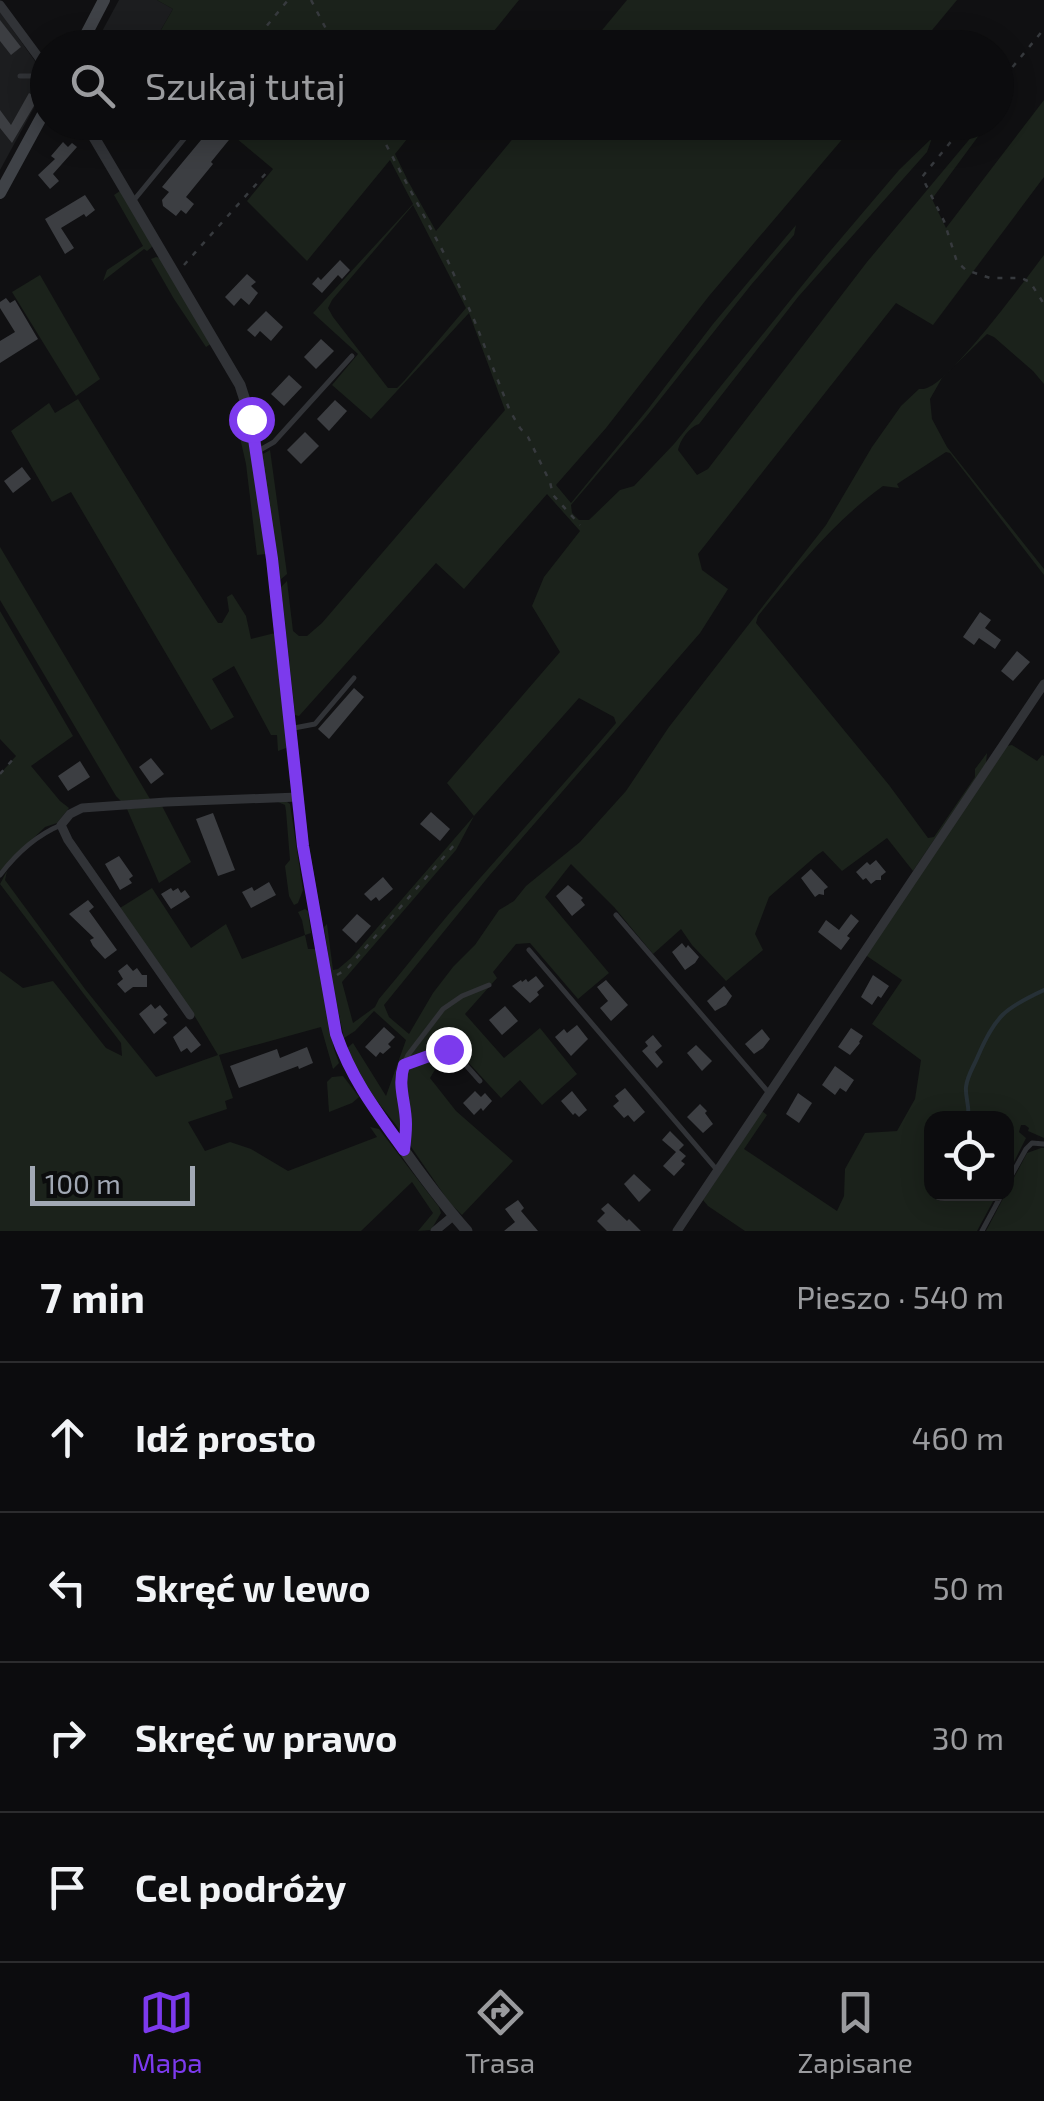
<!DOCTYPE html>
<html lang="pl">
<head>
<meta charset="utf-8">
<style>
	body { margin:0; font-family:"Exo 2",sans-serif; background:#1a1a1c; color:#f1f3f6 }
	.controls { position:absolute; right:30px; bottom:30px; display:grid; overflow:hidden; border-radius:20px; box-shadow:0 5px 25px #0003 }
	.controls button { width:90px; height:90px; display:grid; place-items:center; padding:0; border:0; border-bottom:2px solid #2c2c2e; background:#0c0c0e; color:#f1f3f6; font:50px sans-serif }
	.scale { position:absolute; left:30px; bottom:25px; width:165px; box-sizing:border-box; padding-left:10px; border:5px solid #a1a8b4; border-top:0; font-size:28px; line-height:35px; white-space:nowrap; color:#a1a8b4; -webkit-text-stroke:8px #0b0c0d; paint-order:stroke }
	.stop { position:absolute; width:30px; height:30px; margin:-22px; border:8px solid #7c3aed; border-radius:50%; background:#fff }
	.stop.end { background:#7c3aed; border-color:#fff; box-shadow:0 2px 10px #0008 }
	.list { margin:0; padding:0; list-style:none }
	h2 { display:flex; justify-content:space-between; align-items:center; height:130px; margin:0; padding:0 40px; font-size:42px }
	h2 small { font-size:32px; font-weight:400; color:#9a9b9e }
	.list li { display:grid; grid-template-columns:65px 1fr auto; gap:30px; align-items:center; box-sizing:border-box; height:150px; padding:0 40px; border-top:2px solid #2c2c2e }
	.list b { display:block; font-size:38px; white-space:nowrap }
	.list em { font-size:32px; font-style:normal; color:#9a9b9e }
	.icon { flex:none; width:55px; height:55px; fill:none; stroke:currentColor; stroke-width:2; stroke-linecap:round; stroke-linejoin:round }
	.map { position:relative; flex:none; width:1044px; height:1231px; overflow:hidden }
	.search { position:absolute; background:#0c0c0e; box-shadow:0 5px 25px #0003; left:30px; right:30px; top:30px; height:110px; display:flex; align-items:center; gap:25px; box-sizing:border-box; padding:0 35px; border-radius:55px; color:#9a9b9e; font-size:38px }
	.sheet { height:730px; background:#0c0c0e }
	nav { display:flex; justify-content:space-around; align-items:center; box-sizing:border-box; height:140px; border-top:2px solid #2c2c2e; background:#0c0c0e; font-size:28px; color:#9a9b9e }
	nav a { display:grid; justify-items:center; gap:5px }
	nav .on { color:#7c3aed }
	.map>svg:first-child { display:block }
	.built { fill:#1c1d1f }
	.green { fill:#1b221b; fill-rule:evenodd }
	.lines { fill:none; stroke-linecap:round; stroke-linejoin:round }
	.stream { stroke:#263036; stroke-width:4 }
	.building { fill:#3c3e42 }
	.path { stroke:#373a3e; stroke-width:2.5; stroke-dasharray:5 8; stroke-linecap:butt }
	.service { stroke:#313337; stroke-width:5 }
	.minor { stroke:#313337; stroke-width:9 }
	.tertiary { stroke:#313337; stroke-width:11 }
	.secondary { stroke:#3f4247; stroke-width:12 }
	.route { stroke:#7c3aed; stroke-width:12 }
</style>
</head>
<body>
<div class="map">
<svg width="1044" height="1231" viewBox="0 0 1044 1231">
	<rect width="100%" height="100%" fill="#101012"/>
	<!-- built -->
	<g class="built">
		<polygon points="119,0 157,0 173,9 151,47 93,48"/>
		<polygon points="0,12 42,71 43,91 0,170"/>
	</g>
	<!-- green -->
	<g class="green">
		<polygon points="157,0 519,0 481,47 174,48 157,37 173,9"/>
		<polygon points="627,0 957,0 918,47 588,47"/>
		<path d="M 1044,100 L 1044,177 L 933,325 L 896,303 L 698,554 L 702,570 L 728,589 L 700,633 L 489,876 L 384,1005 L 389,1017 L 409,1034 L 433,993 L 453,967 L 475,945 L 499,910 L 514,901 L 526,886 L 580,842 L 626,791 L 669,727 L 826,525 L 872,447 L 901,406 L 919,389 C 922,389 925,389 927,388 C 951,381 1025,280 1044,255 L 1044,384 L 1033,371 L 994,337 L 987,334 L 942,378 L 930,399 L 932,419 L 947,447 L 1044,569 L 1044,575 L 950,453 L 946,452 L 897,484 L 899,488 L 883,486 C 833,522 796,569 758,616 L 756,623 L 889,785 L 928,838 L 934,837 L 975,777 L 975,769 L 987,753 L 986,763 L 913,871 L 887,838 L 842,871 L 823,851 L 817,855 L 769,897 L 755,934 L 763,950 L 726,981 L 692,945 L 681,929 L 653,954 L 614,907 L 571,864 L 545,897 L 609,973 L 578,999 L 530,943 L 516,944 L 493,972 L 497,978 L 465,1014 L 504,1058 L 540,1028 L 577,1074 L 542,1105 L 520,1080 L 501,1098 L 445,1037 L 435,1047 L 436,1068 L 430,1078 L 456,1111 L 513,1161 L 462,1215 L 449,1202 L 396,1125 L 365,1086 L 346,1049 L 353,1043 L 386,1096 L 406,1040 L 374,1011 L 355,1031 L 344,1038 L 332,982 L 324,927 L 327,924 L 333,970 L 338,969 L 351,958 L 474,816 L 447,783 L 560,652 L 532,606 L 544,577 L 580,531 L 547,494 L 464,589 L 436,563 L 299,716 L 295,715 L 281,587 L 287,581 L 293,631 L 299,636 L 307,636 L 322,623 L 505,410 L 469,313 L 371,419 L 332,385 L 358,354 L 313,313 L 413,204 L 390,160 L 307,261 L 247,201 L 273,169 L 218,123 L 420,123 L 395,154 L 408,181 L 436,231 L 526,123 L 856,123 L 709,296 L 606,428 L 556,485 L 571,503 L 648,409 L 713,324 L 796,225 L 794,235 L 751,285 L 646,417 L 571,505 L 572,513 L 579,520 L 589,520 L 620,490 L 634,486 L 674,444 L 826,256 L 899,170 L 932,138 L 927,152 L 798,297 L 699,424 C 689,427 680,440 678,450 L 697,475 L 708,469 L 867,262 L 983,123 L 988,123 L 932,199 L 946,228 ZM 413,205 L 466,308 L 404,381 L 397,388 L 388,388 L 333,317 L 328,308 L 332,300 ZM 579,698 L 614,717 L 616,723 C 561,788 503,851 448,915 C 424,943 402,972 379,999 L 375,1007 L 353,1023 L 342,982 L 456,850 L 474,816 Z"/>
		<polygon points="120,191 153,246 147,251 144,249 103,281 107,270 143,246 114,195"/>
		<polygon points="156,257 160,258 212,343 206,347 174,299 151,259"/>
		<polygon points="40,275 100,379 76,396 12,292"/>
		<polygon points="78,399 169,547 218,623 222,623 229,611 227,597 232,594 246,616 251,639 275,633 286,734 286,748 278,751 277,735 271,735 234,666 212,679 234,717 211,730 71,492 52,502 11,431 49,403 55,413"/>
		<polygon points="247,426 254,459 266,554 257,555 246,464 238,429"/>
		<polygon points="270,450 287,574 280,580 263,454"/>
		<polygon points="0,547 150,799 121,801 116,796 0,600"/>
		<polygon points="0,611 73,736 31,766 60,801 69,808 57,823 45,827 0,871 0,774 16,756 0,739"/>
		<polygon points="1012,745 1037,761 1042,755 1044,756 1044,1138 1028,1131 1029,1128 1025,1125 1021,1125 1019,1132 1026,1138 1007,1176 1006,1118 932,1118 932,1194 997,1194 977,1231 745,1231 708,1206 703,1200 762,1111 767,1115 744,1149 837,1211 844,1196 845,1169 865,1133 897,1131 915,1099 921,1060 872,1024 902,980 864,954 1006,746"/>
		<polygon points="278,802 287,802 290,804 303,890 298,903 294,905 289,896 285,866 290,860 286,811 285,805"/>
		<polygon points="162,806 191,862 159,883 127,809"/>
		<polygon points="7,871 5,880 85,989 156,1077 218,1055 194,1015 120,908 152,888 191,948 226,924 242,959 305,935 302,920 298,912 305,909 308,911 311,933 305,935 308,949 316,949 334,1049 339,1063 333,1069 321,1027 219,1055 233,1098 225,1101 227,1109 188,1122 205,1151 230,1142 251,1149 288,1171 377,1137 370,1127 379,1129 439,1207 441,1213 431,1230 418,1231 433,1213 412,1182 361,1231 0,1231 0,971 23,988 53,981 106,1048 122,1056 121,1043 0,884"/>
		<polygon points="343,1076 359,1097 352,1103 329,1112 327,1082 332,1077"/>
		<polygon points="1041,1148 1044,1148 1044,1231 986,1231 1027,1153"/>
	</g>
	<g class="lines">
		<!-- stream -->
		<path class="stream" d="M 968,1118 C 970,1107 965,1097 966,1087 C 967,1076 974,1066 978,1056 C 995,1016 1005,1008 1044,990"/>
	</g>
	<!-- building -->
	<g class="building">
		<polygon points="0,20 21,47 11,55 0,41"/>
		<polygon points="29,93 38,99 12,143 0,128 0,110 11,125"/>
		<polygon points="216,122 233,135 211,162 213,164 186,197 194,204 186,214 181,210 176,216 163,206 162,200 169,192 162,187"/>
		<polygon points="63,142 68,147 72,143 77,147 53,174 59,181 50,189 38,175 55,159 51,156"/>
		<polygon points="85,195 95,210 86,217 84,214 61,228 74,248 65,254 45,219"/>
		<polygon points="340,260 350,270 342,279 338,275 322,293 312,284 318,277 321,280"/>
		<polygon points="247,274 256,282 251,286 258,293 249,305 241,298 234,306 225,297"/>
		<polygon points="6,298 10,303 15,300 38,339 0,363 0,341 15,332 0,308 0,302"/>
		<polygon points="266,311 283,327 271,341 260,331 255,337 247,330"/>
		<polygon points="321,339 334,351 316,369 304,357"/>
		<polygon points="289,375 302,387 284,406 271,394"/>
		<polygon points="335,400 347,411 329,431 317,419"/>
		<polygon points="305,432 319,446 301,464 287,450"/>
		<polygon points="22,467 31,479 13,493 4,481"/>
		<polygon points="980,612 991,620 985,628 1001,640 995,649 979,638 974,645 963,637"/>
		<polygon points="1017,651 1030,662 1013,681 1001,671"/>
		<polygon points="354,688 364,697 329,739 318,729"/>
		<polygon points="151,758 164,774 151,784 139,767"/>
		<polygon points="80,761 90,777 68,791 58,776"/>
		<polygon points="431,812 450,829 440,841 420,824"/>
		<polygon points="213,813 235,870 218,876 196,819"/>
		<polygon points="119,856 133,876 129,879 132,883 120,890 105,864"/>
		<polygon points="876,860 886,872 881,876 881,880 876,880 871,884 866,878 863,880 856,872 867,862 870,865"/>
		<polygon points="811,869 828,887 824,890 824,895 819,894 815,897 801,878"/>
		<polygon points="383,877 393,889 379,901 376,897 371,901 364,894"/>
		<polygon points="269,882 276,895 251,908 242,892 252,887 254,891"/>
		<polygon points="568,885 583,898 581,900 585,905 572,916 556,896"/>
		<polygon points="171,888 173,891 178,888 181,893 185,890 190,897 171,909 161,894"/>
		<polygon points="88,900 94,907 89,911 117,950 105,959 93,946 90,940 94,938 69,914"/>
		<polygon points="357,914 371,926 356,943 342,930"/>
		<polygon points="851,914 859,921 847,936 850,938 841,950 818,932 826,920 839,930"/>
		<polygon points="682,943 686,948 688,945 699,957 695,963 685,970 672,952"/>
		<polygon points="127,964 133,971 137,968 142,975 147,975 147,987 133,987 125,993 117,984 123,979 118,971"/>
		<polygon points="873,975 889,986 881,998 878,996 872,1005 861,997"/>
		<polygon points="536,976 544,986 537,992 539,995 530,1003 512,986 521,980 522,982 526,979 528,982"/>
		<polygon points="606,980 628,1005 611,1021 600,1008 608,1001 597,987"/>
		<polygon points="724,986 732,996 726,1005 715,1011 707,1001"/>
		<polygon points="151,1004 155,1009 160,1005 168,1015 163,1019 167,1023 154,1034 139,1014"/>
		<polygon points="505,1006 518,1021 502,1035 489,1020"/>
		<polygon points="577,1025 588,1039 571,1056 555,1037 564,1029 567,1033"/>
		<polygon points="186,1026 201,1045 191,1053 187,1048 181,1052 173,1037"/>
		<polygon points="384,1027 395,1037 388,1044 391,1047 383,1054 380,1052 376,1057 365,1047"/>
		<polygon points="851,1028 863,1036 859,1042 860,1043 850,1055 838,1047"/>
		<polygon points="762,1029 770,1039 763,1048 754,1054 745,1044"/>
		<polygon points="653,1035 662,1046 655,1052 663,1062 657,1068 642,1051 648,1046 645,1042"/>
		<polygon points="696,1045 712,1061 702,1071 687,1053"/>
		<polygon points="307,1047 313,1063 299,1069 298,1066 239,1088 230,1066 277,1049 280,1058"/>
		<polygon points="835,1066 854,1080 846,1092 840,1088 835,1095 822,1085"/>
		<polygon points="625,1088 645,1112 634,1122 628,1115 624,1118 613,1106 619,1101 615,1096"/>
		<polygon points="475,1091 481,1097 485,1093 492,1101 483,1111 481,1108 474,1115 463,1103"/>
		<polygon points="572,1091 587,1110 579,1117 575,1113 573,1115 561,1101"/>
		<polygon points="798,1093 812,1103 799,1123 786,1114"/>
		<polygon points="700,1104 707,1111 705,1113 713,1124 703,1133 687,1117"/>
		<polygon points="670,1131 684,1145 679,1150 686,1156 681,1161 685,1164 674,1176 663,1166 676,1152 662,1140"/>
		<polygon points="634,1174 651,1190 639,1202 624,1184"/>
		<polygon points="518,1200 524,1208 521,1211 538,1231 504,1231 515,1222 505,1209"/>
		<polygon points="608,1203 627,1221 629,1219 641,1231 607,1231 597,1221 605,1213 601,1209"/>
	</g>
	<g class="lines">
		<!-- path -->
		<g class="path">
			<polyline points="311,0 336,48"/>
			<polyline points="254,48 265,28 288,0"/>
			<polyline points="996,87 1044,29"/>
			<polyline points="374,122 447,259 475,322 510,411 520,428 528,437 550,482 553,495 580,525"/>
			<polyline points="967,122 922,177 944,221 957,262 966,270 990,278 1021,278 1030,282 1044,304"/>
			<polyline points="184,265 268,171"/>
			<polyline points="0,774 14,758"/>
			<polyline points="337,975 347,969 455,844"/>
		</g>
		<!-- service -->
		<g class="service">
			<polyline points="20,76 38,76 48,80"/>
			<polyline points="134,200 198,122"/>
			<polyline points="260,450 274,442 352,356"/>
			<polyline points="294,728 315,724 354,678"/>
			<path d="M 0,875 C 16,854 37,835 61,825"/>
			<polyline points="616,915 769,1093"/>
			<polyline points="529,950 717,1170"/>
			<polyline points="404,1065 448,1049 456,1054 480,1081"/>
			<polyline points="404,1147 406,1123 400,1083 401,1071 408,1055 443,1009 462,996 489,985"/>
			<polyline points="1006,1185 1026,1149 1032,1143 1044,1144"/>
			<polyline points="982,1231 1002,1194"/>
		</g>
		<!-- minor -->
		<g class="minor">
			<polyline points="0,5 48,70"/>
			<polyline points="190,1015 68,840 61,825 70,814 82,808 166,802 298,797"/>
			<polyline points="435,1231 453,1216"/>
			<polyline points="677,1231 1044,684"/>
		</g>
		<!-- tertiary -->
		<path class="tertiary" d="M 85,122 L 240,385 L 251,419 L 257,452 L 272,559 L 303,845 L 336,1034 C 351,1077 373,1106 399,1143 C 420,1173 442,1203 467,1231"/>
		<!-- secondary -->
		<g class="secondary">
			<polyline points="79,48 104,0"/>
			<polyline points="0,193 48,105"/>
		</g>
	</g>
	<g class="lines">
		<!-- route -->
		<path class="route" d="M 251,419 L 272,559 L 303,846 L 336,1034 C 352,1080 376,1111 404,1150 C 405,1142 406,1133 406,1124 C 406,1103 397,1086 404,1065 L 448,1049"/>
	</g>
</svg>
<div class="controls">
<button><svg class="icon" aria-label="locate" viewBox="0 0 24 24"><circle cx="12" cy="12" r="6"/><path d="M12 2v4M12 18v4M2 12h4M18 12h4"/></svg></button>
</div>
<div class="scale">100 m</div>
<div class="stop" style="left:251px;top:419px"></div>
<div class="stop end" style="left:448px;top:1049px"></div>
<div class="search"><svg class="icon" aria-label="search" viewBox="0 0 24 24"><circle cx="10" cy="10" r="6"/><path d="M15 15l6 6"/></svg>Szukaj tutaj</div>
</div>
<section class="sheet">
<h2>7 min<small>Pieszo · 540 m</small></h2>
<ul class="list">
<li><svg class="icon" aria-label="ahead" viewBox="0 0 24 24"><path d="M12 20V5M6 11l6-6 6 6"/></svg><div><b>Idź prosto</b></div><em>460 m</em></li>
<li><svg class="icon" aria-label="left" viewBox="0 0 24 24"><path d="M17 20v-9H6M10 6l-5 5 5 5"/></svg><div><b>Skręć w lewo</b></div><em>50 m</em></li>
<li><svg class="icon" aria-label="right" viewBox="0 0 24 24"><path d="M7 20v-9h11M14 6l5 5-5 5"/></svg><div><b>Skręć w prawo</b></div><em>30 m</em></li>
<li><svg class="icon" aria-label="arrive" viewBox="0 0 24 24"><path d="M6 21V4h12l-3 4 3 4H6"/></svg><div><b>Cel podróży</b></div></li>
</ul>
</section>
<nav>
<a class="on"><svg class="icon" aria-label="map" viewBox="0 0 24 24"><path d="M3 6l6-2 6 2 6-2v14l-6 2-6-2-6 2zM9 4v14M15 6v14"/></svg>Mapa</a>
<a><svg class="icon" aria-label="directions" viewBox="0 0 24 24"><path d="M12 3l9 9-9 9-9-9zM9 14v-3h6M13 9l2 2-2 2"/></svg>Trasa</a>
<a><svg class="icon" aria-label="saved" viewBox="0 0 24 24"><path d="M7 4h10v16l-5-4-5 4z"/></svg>Zapisane</a>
</nav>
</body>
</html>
